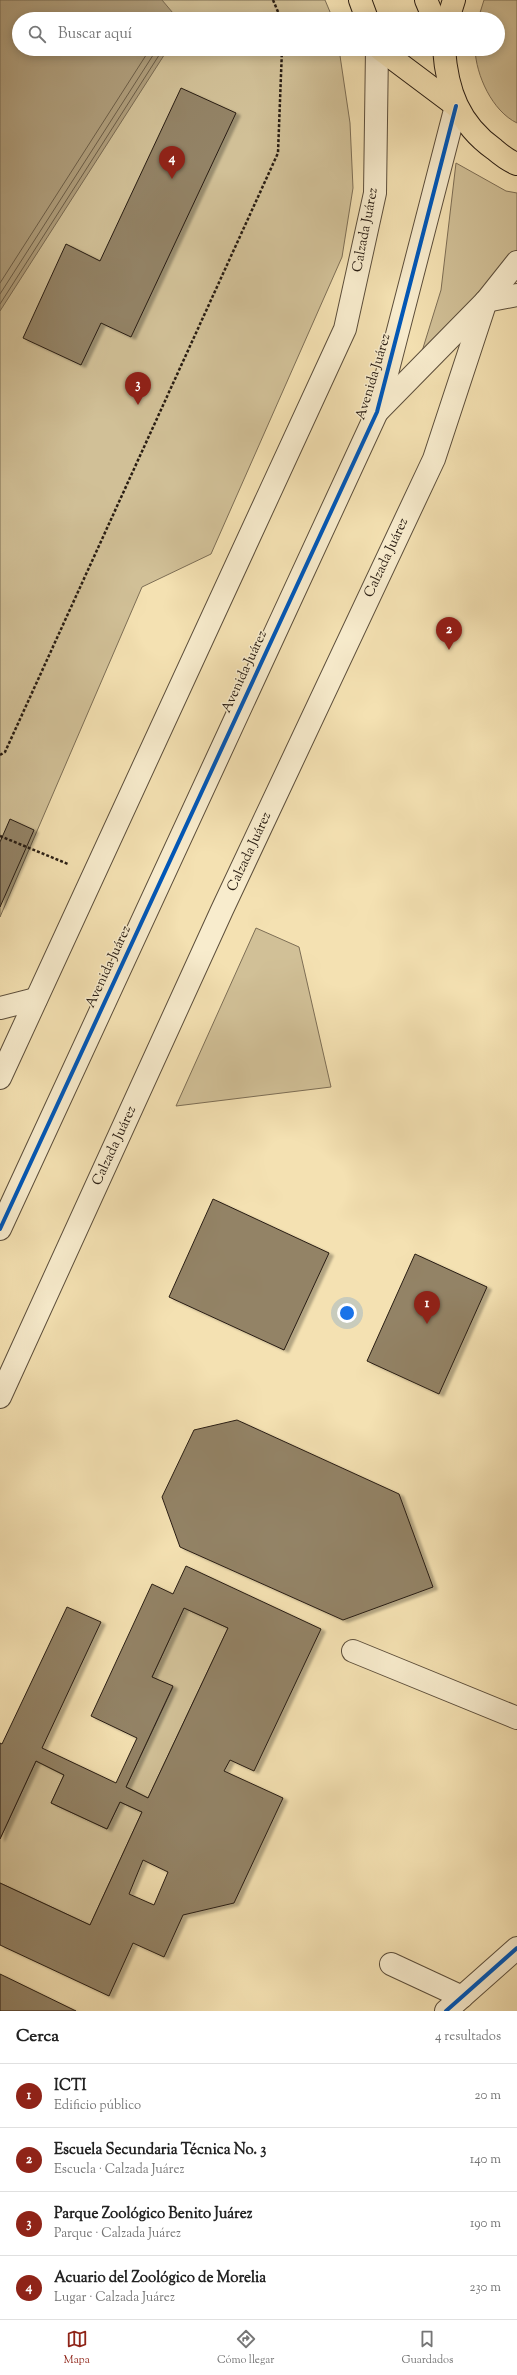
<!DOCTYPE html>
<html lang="es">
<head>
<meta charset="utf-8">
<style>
	body { margin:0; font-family:"Sorts Mill Goudy",serif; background:#f6f6f6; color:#222 }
	.you { position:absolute; left:347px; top:1313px; width:14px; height:14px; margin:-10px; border:3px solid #fff; border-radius:50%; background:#1a73e8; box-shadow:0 0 0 6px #1a73e833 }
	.badge { display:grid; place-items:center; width:26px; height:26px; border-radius:50%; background:#8f2418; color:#fff; font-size:13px; font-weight:700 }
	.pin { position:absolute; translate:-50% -33px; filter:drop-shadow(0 1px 2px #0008) }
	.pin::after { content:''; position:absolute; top:21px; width:14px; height:12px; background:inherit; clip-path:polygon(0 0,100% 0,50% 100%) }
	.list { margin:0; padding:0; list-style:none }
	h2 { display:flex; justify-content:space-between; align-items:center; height:52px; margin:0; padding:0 16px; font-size:17px }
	h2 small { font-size:13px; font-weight:400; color:#767676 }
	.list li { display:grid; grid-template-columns:26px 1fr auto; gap:12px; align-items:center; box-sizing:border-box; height:64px; padding:0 16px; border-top:1px solid #e0e0e0 }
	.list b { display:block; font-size:15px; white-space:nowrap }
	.list p { margin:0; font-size:13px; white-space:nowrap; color:#767676 }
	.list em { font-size:13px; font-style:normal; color:#767676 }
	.icon { flex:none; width:22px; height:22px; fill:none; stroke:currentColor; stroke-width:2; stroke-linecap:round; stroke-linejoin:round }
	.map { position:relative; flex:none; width:517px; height:2011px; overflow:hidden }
	.search { position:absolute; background:#fff; box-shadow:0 2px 10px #0003; left:12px; right:12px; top:12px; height:44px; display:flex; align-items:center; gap:10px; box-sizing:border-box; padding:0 14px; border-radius:22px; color:#767676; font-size:15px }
	.sheet { height:308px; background:#fff }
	nav { display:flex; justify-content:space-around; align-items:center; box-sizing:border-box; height:56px; border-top:1px solid #e0e0e0; background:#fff; font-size:11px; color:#767676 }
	nav a { display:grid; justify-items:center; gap:2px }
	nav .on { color:#8f2418 }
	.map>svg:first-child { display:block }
	.green { fill:#d1c097; stroke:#7d6e55 }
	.water { fill:#af9e7c; stroke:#796a52 }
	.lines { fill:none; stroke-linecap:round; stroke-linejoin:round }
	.shore { stroke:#6c5e48; stroke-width:1 }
	.building { fill:#938366; stroke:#291d13; fill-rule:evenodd; filter:url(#shadow) }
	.minor-casing { stroke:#5c4e3b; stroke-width:24 }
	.major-casing { stroke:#291d13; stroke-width:24 }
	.highway-casing { stroke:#291d13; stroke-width:24 }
	.path { stroke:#291d13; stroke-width:2.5; stroke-dasharray:3 2; stroke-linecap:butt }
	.minor { stroke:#f8eccd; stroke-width:22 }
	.major { stroke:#f4e1b2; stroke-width:22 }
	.highway { stroke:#f4e1b2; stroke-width:22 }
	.cycleway-casing { stroke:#f8eccd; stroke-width:6 }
	.cycleway { stroke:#0057b8; stroke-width:4 }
	.labels { text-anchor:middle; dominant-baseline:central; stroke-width:3; stroke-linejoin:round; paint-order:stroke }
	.street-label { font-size:14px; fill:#291d13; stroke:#f8eccd }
</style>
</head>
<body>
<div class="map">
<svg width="517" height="2011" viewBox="0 0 517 2011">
	<defs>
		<filter id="shadow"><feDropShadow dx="4.5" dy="2.5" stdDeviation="1" flood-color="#0004"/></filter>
	</defs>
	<rect width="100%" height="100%" fill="#f4e1b2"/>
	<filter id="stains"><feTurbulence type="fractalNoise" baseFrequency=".005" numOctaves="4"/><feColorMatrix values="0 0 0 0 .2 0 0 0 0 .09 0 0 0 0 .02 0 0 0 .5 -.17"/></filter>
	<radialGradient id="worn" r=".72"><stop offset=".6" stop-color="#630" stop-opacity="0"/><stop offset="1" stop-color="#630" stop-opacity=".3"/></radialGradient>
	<!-- green -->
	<g class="green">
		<polygon points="0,0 325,0 333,19 19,19 19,49 339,49 350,123 353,188 342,257 211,554 142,587 0,917"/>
		<path d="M 484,0 L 517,0 L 517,123 C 492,111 476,75 475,49 L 498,49 L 498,19 L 478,19 Z"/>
		<polygon points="456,163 506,191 517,193 517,257 410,390 441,290"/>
		<polygon points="256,928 299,947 331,1087 176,1106"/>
		<polygon points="184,1608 228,1628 148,1798 126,1787 173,1687 152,1677"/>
		<polygon points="36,1761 64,1775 51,1803 107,1829 120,1802 142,1812 90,1925 0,1883 0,1839"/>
	</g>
	<!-- water -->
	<polygon class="water" points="0,0 162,0 178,19 19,19 19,49 168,49 0,311"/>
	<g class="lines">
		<!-- shore -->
		<g class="shore">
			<polyline points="0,283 150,49"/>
			<polyline points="0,294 157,49"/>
			<polyline points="0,304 163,49"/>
		</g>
	</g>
	<!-- building -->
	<g class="building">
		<polygon points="181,88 236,113 131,337 101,323 81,365 23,338 66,244 100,261"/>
		<polygon points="10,819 34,830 0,907 0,842"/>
		<polygon points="213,1199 329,1253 284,1350 169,1297"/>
		<polygon points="415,1254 487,1287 439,1394 367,1361"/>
		<polygon points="237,1420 399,1494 433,1587 343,1620 180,1547 162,1497 194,1430"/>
		<path d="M 186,1566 L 321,1629 L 254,1771 L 230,1760 L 224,1771 L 283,1798 L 234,1903 L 183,1915 L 164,1957 L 133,1943 L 109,1996 L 0,1945 L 0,1883 L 90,1925 L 142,1812 L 120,1802 L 107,1829 L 51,1803 L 64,1775 L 36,1761 L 0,1839 L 0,1743 L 2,1744 L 67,1607 L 101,1622 L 42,1748 L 116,1783 L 137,1738 L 91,1716 L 152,1584 L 173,1594 ZM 184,1608 L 228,1628 L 148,1798 L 126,1787 L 173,1686 L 152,1677 ZM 143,1860 L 168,1872 L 154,1905 L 129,1894 Z"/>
		<polygon points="0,1974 76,2011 0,2011"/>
	</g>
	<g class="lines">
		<defs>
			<g id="minor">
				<polyline points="486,301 517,295"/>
				<polyline points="378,411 486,301 517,262"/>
				<polyline points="0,1008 36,999"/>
				<polyline points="0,1078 345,329 375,193 377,49"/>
				<polyline points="0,1229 377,412 456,106"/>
				<polyline points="0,1397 222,910 434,459 486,301"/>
				<polyline points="353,1651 517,1718"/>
				<polyline points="391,1964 462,1997"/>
				<polyline points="446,2011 517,1948"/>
			</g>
			<g id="major">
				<polyline points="360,0 367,19"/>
				<polyline points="448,19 454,0"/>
				<polyline points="380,49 456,106"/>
				<path d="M 444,49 C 447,91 459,124 494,149 C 501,155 508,161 517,164"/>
			</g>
			<polyline id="highway" points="426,0 434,19"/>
		</defs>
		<!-- minor casing -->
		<use href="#minor" class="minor-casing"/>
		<!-- major casing -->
		<use href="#major" class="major-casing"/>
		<!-- highway casing -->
		<use href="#highway" class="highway-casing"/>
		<!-- path -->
		<g class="path">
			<polyline points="273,0 281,19"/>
			<polyline points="0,755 5,752 278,153 282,49"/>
			<polyline points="0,836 68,864"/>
		</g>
		<!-- minor -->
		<use href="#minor" class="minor"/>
		<!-- major -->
		<use href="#major" class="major"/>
		<!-- highway -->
		<use href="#highway" class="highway"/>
		<defs>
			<g id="cycleway">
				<polyline points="0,1229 377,412 456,106"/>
				<polyline points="446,2011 517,1948"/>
			</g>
		</defs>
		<!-- cycleway casing -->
		<use href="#cycleway" class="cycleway-casing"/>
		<!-- cycleway -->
		<use href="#cycleway" class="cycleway"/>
	</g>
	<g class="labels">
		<!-- street labels -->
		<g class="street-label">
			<text transform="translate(366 230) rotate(-79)">Calzada Juárez</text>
			<text transform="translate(374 377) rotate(-73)">Avenida Juárez</text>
			<text transform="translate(387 558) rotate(-65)">Calzada Juárez</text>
			<text transform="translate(245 672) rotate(-65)">Avenida Juárez</text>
			<text transform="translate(250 852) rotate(-65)">Calzada Juárez</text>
			<text transform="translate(109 967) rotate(-65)">Avenida Juárez</text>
			<text transform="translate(115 1146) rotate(-65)">Calzada Juárez</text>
		</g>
	</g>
	<rect width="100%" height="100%" filter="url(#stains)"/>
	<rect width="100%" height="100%" fill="url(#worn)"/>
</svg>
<div class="you"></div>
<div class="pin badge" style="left:427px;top:1324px">1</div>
<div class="pin badge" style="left:449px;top:650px">2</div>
<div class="pin badge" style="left:138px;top:405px">3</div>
<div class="pin badge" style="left:172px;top:179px">4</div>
<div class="search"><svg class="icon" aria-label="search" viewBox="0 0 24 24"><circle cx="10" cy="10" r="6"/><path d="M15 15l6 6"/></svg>Buscar aquí</div>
</div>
<section class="sheet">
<h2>Cerca<small>4 resultados</small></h2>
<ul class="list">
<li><span class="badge">1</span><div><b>ICTI</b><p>Edificio público</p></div><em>20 m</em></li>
<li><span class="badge">2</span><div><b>Escuela Secundaria Técnica No. 3</b><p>Escuela · Calzada Juárez</p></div><em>140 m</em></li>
<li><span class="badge">3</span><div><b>Parque Zoológico Benito Juárez</b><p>Parque · Calzada Juárez</p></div><em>190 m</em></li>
<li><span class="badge">4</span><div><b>Acuario del Zoológico de Morelia</b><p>Lugar · Calzada Juárez</p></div><em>230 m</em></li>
</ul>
</section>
<nav>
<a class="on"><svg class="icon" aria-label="map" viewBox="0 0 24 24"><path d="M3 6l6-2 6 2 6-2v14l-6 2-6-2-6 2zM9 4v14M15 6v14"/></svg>Mapa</a>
<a><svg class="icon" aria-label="directions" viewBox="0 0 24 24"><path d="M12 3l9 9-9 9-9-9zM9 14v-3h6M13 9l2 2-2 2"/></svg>Cómo llegar</a>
<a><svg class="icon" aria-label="saved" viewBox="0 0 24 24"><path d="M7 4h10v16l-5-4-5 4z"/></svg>Guardados</a>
</nav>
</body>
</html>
